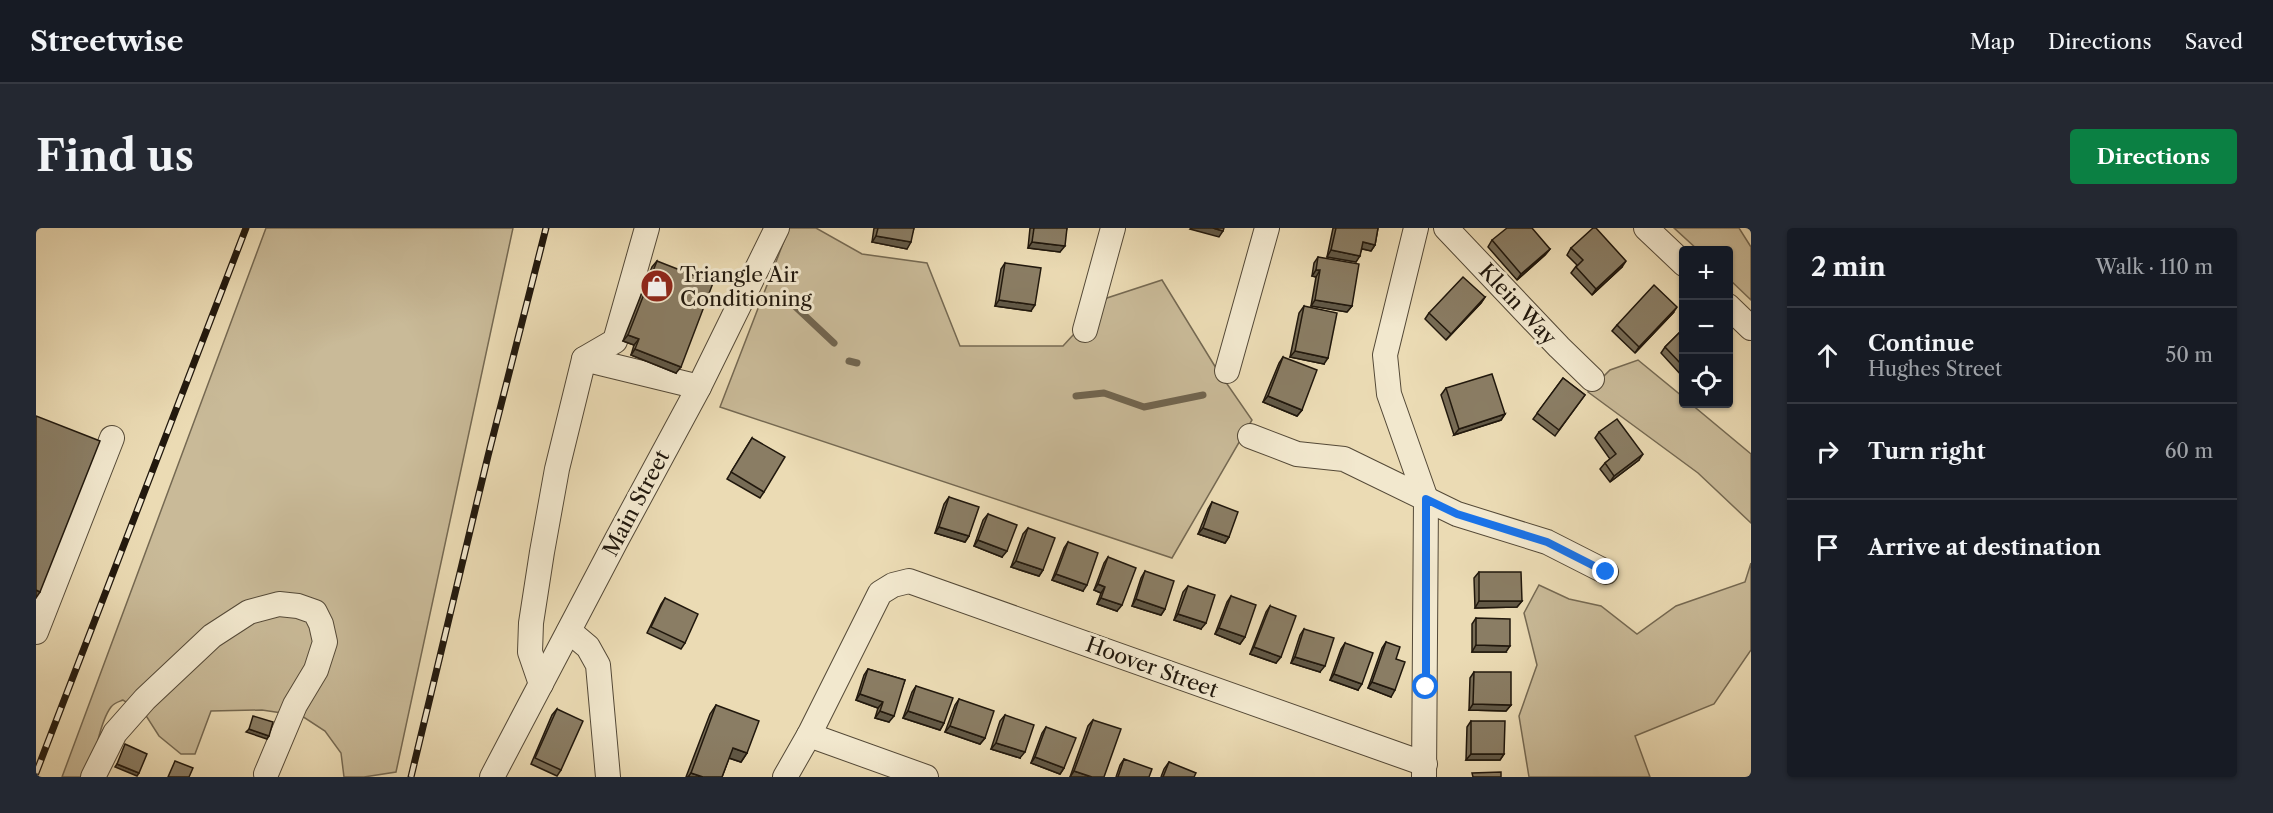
<!DOCTYPE html>
<html lang="en">
<head>
<meta charset="utf-8">
<style>
	body { margin:0; font-family:"Libre Caslon Text",serif; background:#242831; color:#f1f3f6 }
	.controls { position:absolute; right:18px; top:18px; display:grid; overflow:hidden; border-radius:6px; box-shadow:0 2px 4px #0004 }
	.controls button { width:54px; height:54px; display:grid; place-items:center; padding:0; border:0; border-bottom:2px solid #363941; background:#171b24; color:#f1f3f6; font:30px sans-serif }
	.stop { position:absolute; width:18px; height:18px; margin:-14px; border:4px solid #1a73e8; border-radius:50%; background:#fff }
	.stop.end { background:#1a73e8; border-color:#fff; box-shadow:0 2px 6px #0008 }
	.list { margin:0; padding:0; list-style:none }
	h2 { display:flex; justify-content:space-between; align-items:center; height:78px; margin:0; padding:0 24px; font-size:26px }
	h2 small { font-size:20px; font-weight:400; color:#9ea1a6 }
	.list li { display:grid; grid-template-columns:39px 1fr auto; gap:18px; align-items:center; box-sizing:border-box; height:96px; padding:0 24px; border-top:2px solid #363941 }
	.list b { display:block; font-size:22px; white-space:nowrap }
	.list p { margin:0; font-size:20px; white-space:nowrap; color:#9ea1a6 }
	.list em { font-size:20px; font-style:normal; color:#9ea1a6 }
	.icon { flex:none; width:33px; height:33px; fill:none; stroke:currentColor; stroke-width:2; stroke-linecap:round; stroke-linejoin:round }
	.map { position:relative; flex:none; width:1715px; height:549px; overflow:hidden; border-radius:6px }
	header { display:flex; align-items:center; gap:36px; box-sizing:border-box; height:84px; padding:0 30px; background:#171b24; border-bottom:2px solid #363941 }
	header strong { font-size:28px }
	nav { display:flex; gap:33px; margin-inline-start:auto; font-size:21px }
	.intro { display:flex; align-items:center; justify-content:space-between; box-sizing:border-box; height:144px; padding:0 36px }
	h1 { margin:0; font-size:42px }
	.button { padding:15px 27px; border-radius:6px; background:#0b8043; color:#fff; font-size:21px; font-weight:700 }
	main { display:flex; gap:36px; padding:0 36px }
	aside { flex:1; background:#171b24; border-radius:6px; box-shadow:0 2px 4px #0004 }
	.map>svg:first-child { display:block }
	.green { fill:#c9ba98; stroke:#756952; stroke-width:1.5 }
	.lines { fill:none; stroke-linecap:round; stroke-linejoin:round }
	.stream { stroke:#71654f; stroke-width:7 }
	.minor-casing { stroke:#544937; stroke-width:26 }
	.minor { stroke:#f2e8ce; stroke-width:24 }
	.rail-casing { stroke:#21180d; stroke-width:7 }
	.rail { stroke:#f2e8ce; stroke-width:4.5; stroke-dasharray:14; stroke-linecap:butt }
	.wall { fill:#776c56; stroke:#21180d; stroke-width:1.5 }
	.shaded-wall { fill:#615846; stroke:#21180d; stroke-width:1.5 }
	.building { fill:#8a7d64; stroke:#21180d; stroke-width:1.5 }
	.route { stroke:#1a73e8; stroke-width:8 }
	.labels { text-anchor:middle; dominant-baseline:central; stroke-width:6; stroke-linejoin:round; paint-order:stroke }
	.poi-label { font-size:21px; fill:#21180d; stroke:#f2e8ce; text-anchor:start }
	.street-label { font-size:21px; fill:#21180d; stroke:#f2e8ce }
</style>
</head>
<body>
<header>
<strong>Streetwise</strong>
<nav><a>Map</a><a>Directions</a><a>Saved</a></nav>
</header>
<div class="intro"><h1>Find us</h1><a class="button">Directions</a></div>
<main>
<div class="map">
<svg width="1715" height="549" viewBox="0 0 1715 549">
	<rect width="100%" height="100%" fill="#ebdbb4"/>
	<filter id="stains"><feTurbulence type="fractalNoise" baseFrequency=".00333" numOctaves="4"/><feColorMatrix values="0 0 0 0 .2 0 0 0 0 .09 0 0 0 0 .02 0 0 0 .5 -.17"/></filter>
	<radialGradient id="worn" r=".72"><stop offset=".6" stop-color="#630" stop-opacity="0"/><stop offset="1" stop-color="#630" stop-opacity=".3"/></radialGradient>
	<!-- green -->
	<g class="green">
		<path d="M 230,0 L 477,0 L 360,544 L 328,549 L 308,549 L 305,525 L 289,503 L 266,488 L 226,482 L 175,483 L 159,526 L 145,526 L 123,508 L 109,486 L 87,472 C 82,474 78,475 75,479 C 65,492 56,533 56,549 L 26,549 Z"/>
		<polygon points="753,0 780,0 826,26 891,35 924,118 1027,118 1071,70 1126,52 1180,140 1216,192 1136,330 684,179"/>
		<polygon points="1638,0 1703,0 1715,19 1715,72 1693,51 1692,22 1662,22"/>
		<polygon points="1602,132 1647,169 1648,176 1655,176 1715,226 1715,295 1662,245 1552,164 1574,142"/>
		<polygon points="1715,335 1715,422 1678,476 1599,508 1614,549 1493,549 1483,488 1501,437 1488,385 1503,357 1533,371 1565,378 1601,406 1640,378 1709,354"/>
	</g>
	<g class="lines">
		<!-- stream -->
		<g class="stream">
			<polyline points="748,68 798,115"/>
			<polyline points="813,133 821,135"/>
			<polyline points="1040,168 1068,165 1108,179 1167,167"/>
		</g>
		<defs>
			<g id="minor">
				<polyline points="1380,0 1349,127 1353,166 1390,271 1388,549"/>
				<polyline points="1410,0 1523,119 1556,151"/>
				<polyline points="1610,0 1648,36"/>
				<polyline points="1692,78 1715,100"/>
				<polyline points="1049,102 1077,0"/>
				<polyline points="548,131 663,159"/>
				<polyline points="1191,143 1231,0"/>
				<polyline points="1214,208 1261,226 1308,231 1421,286 1511,314 1570,344"/>
				<polyline points="533,403 552,419 562,437 572,549"/>
				<polyline points="0,404 76,210"/>
				<polyline points="505,456 494,424 495,395 506,324 521,241 548,131 579,113 611,0"/>
				<polyline points="773,507 890,549"/>
				<polyline points="57,549 79,505 109,471 176,408 213,384 243,376 262,378 279,384 285,396 289,414 280,442 259,477 230,546"/>
				<polyline points="456,549 581,311 663,159 741,0"/>
				<polyline points="749,549 773,507 844,365 857,357 873,353 1389,536"/>
			</g>
		</defs>
		<!-- minor casing -->
		<use href="#minor" class="minor-casing"/>
		<!-- minor -->
		<use href="#minor" class="minor"/>
		<defs>
			<g id="rail">
				<polyline points="0,545 210,0"/>
				<polyline points="375,549 452,228 510,0"/>
			</g>
		</defs>
		<!-- rail casing -->
		<use href="#rail" class="rail-casing"/>
		<!-- rail -->
		<use href="#rail" class="rail"/>
	</g>
	<!-- wall -->
	<g class="wall">
		<polygon points="838,0 878,0 871,21 836,14"/>
		<polygon points="994,0 1031,0 1024,24 992,20"/>
		<polygon points="1297,0 1342,0 1339,17 1335,23 1326,21 1320,34 1291,29"/>
		<polygon points="1456,12 1514,21 1509,27 1481,52 1452,19"/>
		<polygon points="1535,20 1586,39 1556,67 1535,45 1541,37 1531,27"/>
		<polygon points="1282,29 1316,78 1311,84 1275,78 1280,49 1276,48 1278,35"/>
		<polygon points="621,33 640,145 595,127 598,117 587,113 616,39"/>
		<polygon points="969,35 995,83 959,78 965,41"/>
		<polygon points="1449,69 1445,75 1410,112 1389,91 1393,85"/>
		<polygon points="1268,78 1288,136 1254,129 1263,85"/>
		<polygon points="1637,85 1599,125 1576,103 1581,97"/>
		<polygon points="1647,101 1647,149 1625,125 1629,119"/>
		<polygon points="1247,129 1266,182 1261,188 1227,174 1243,135"/>
		<polygon points="1527,150 1549,167 1519,208 1497,191"/>
		<polygon points="1410,160 1469,186 1465,192 1418,207 1405,167"/>
		<polygon points="1563,204 1603,232 1574,254 1564,241 1569,235 1574,231 1559,210"/>
		<polygon points="716,210 728,264 724,270 691,251"/>
		<polygon points="913,269 933,308 929,314 899,305 908,276"/>
		<polygon points="1176,274 1193,309 1189,315 1162,306 1172,281"/>
		<polygon points="952,286 966,329 938,318 947,292"/>
		<polygon points="992,300 1007,342 1003,348 975,339 987,306"/>
		<polygon points="1032,314 1047,363 1016,352 1028,320"/>
		<polygon points="1072,329 1081,383 1061,376 1065,365 1058,362 1068,335"/>
		<polygon points="1109,343 1129,381 1125,387 1096,378 1105,350"/>
		<polygon points="1443,344 1486,373 1481,379 1439,380 1438,350"/>
		<polygon points="1152,358 1165,401 1138,392 1147,364"/>
		<polygon points="1195,368 1209,409 1204,416 1179,406 1191,374"/>
		<polygon points="629,370 649,415 645,421 611,405 625,376"/>
		<polygon points="1234,378 1240,435 1214,426 1230,384"/>
		<polygon points="1440,390 1470,424 1436,424 1436,396"/>
		<polygon points="1268,401 1284,444 1255,435 1264,407"/>
		<polygon points="1350,414 1360,431 1355,469 1332,460 1346,420"/>
		<polygon points="1309,415 1322,462 1294,452 1305,421"/>
		<polygon points="832,441 869,452 853,494 839,490 842,480 820,472 828,447"/>
		<polygon points="1438,444 1475,477 1470,483 1433,482 1434,450"/>
		<polygon points="880,458 908,495 904,502 867,490 876,464"/>
		<polygon points="923,471 949,510 944,516 909,504 919,477"/>
		<polygon points="680,477 711,525 705,534 693,530 686,549 650,549 674,486"/>
		<polygon points="521,481 525,542 521,548 495,536 516,487"/>
		<polygon points="969,487 984,530 955,521 964,493"/>
		<polygon points="1057,492 1068,549 1034,549 1052,498"/>
		<polygon points="1435,493 1468,526 1464,532 1430,532 1431,499"/>
		<polygon points="1010,499 1028,540 1024,546 995,535 1006,505"/>
		<polygon points="1088,531 1113,549 1080,549 1084,537"/>
		<polygon points="1133,534 1158,549 1125,549 1128,541"/>
	</g>
	<!-- shaded-wall -->
	<g class="shaded-wall">
		<polygon points="1155,0 1177,0 1187,3 1183,9 1154,1"/>
		<polygon points="840,8 875,14 871,21 836,14"/>
		<polygon points="996,14 1029,18 1024,24 992,20"/>
		<polygon points="1327,14 1339,17 1335,23 1323,20"/>
		<polygon points="1514,21 1509,27 1481,52 1485,46"/>
		<polygon points="1295,22 1324,28 1320,34 1291,29"/>
		<polygon points="1590,33 1586,39 1556,67 1560,61"/>
		<polygon points="1280,42 1284,42 1280,49 1276,48"/>
		<polygon points="1449,69 1445,75 1410,112 1415,106"/>
		<polygon points="963,72 999,77 995,83 959,78"/>
		<polygon points="1279,72 1316,78 1311,84 1275,78"/>
		<polygon points="1641,79 1637,85 1599,125 1603,119"/>
		<polygon points="592,107 603,111 598,117 587,113"/>
		<polygon points="599,121 645,139 640,145 595,127"/>
		<polygon points="1259,123 1292,130 1288,136 1254,129"/>
		<polygon points="1232,168 1266,182 1261,188 1227,174"/>
		<polygon points="1469,186 1465,192 1418,207 1423,201"/>
		<polygon points="1607,226 1603,232 1574,254 1578,248"/>
		<polygon points="903,299 933,308 929,314 899,305"/>
		<polygon points="1167,300 1193,309 1189,315 1162,306"/>
		<polygon points="942,312 971,323 966,329 938,318"/>
		<polygon points="980,333 1007,342 1003,348 975,339"/>
		<polygon points="1020,346 1051,357 1047,363 1016,352"/>
		<polygon points="1062,356 1069,359 1065,365 1058,362"/>
		<polygon points="0,362 4,364 0,370"/>
		<polygon points="1065,370 1086,377 1081,383 1061,376"/>
		<polygon points="1100,371 1129,381 1125,387 1096,378"/>
		<polygon points="1443,373 1486,373 1481,379 1439,380"/>
		<polygon points="1142,386 1170,395 1165,401 1138,392"/>
		<polygon points="1183,400 1209,409 1204,416 1179,406"/>
		<polygon points="1440,417 1474,418 1470,424 1436,424"/>
		<polygon points="1218,419 1245,429 1240,435 1214,426"/>
		<polygon points="1259,429 1289,438 1284,444 1255,435"/>
		<polygon points="1298,446 1326,456 1322,462 1294,452"/>
		<polygon points="1336,454 1359,462 1355,469 1332,460"/>
		<polygon points="824,466 847,474 842,480 820,472"/>
		<polygon points="1437,476 1475,477 1470,483 1433,482"/>
		<polygon points="844,483 858,488 853,494 839,490"/>
		<polygon points="872,483 908,495 904,502 867,490"/>
		<polygon points="914,498 949,510 944,516 909,504"/>
		<polygon points="213,501 233,508 231,511 210,504"/>
		<polygon points="960,515 989,524 984,530 955,521"/>
		<polygon points="697,520 711,525 705,534 690,529"/>
		<polygon points="1435,526 1468,526 1464,532 1430,532"/>
		<polygon points="999,529 1028,540 1024,546 995,535"/>
		<polygon points="81,536 103,545 101,548 79,539"/>
		<polygon points="1038,543 1056,549 1034,549"/>
		<polygon points="655,545 667,549 652,549"/>
	</g>
	<!-- building -->
	<g class="building">
		<polygon points="842,0 878,0 875,14 840,8"/>
		<polygon points="998,0 1031,0 1029,18 996,14"/>
		<polygon points="1177,0 1188,0 1187,3"/>
		<polygon points="1300,0 1342,0 1339,17 1327,14 1324,28 1295,22"/>
		<polygon points="1471,0 1496,0 1514,21 1485,46 1456,12"/>
		<polygon points="1557,0 1560,0 1590,33 1560,61 1540,39 1547,32 1535,20"/>
		<polygon points="1282,29 1323,36 1316,78 1279,72 1284,42 1280,42"/>
		<polygon points="621,33 677,55 645,139 599,121 603,111 592,107"/>
		<polygon points="969,35 1005,40 999,77 963,72"/>
		<polygon points="1427,49 1449,69 1415,106 1393,85"/>
		<polygon points="1618,57 1641,79 1603,119 1581,97"/>
		<polygon points="1268,78 1301,85 1292,130 1259,123"/>
		<polygon points="1647,101 1647,138 1629,119"/>
		<polygon points="1247,129 1281,142 1266,182 1232,168"/>
		<polygon points="1456,146 1469,186 1423,201 1410,160"/>
		<polygon points="1527,150 1549,167 1523,202 1501,185"/>
		<polygon points="0,188 64,213 4,364 0,362"/>
		<polygon points="1581,191 1607,226 1578,248 1569,235 1580,226 1563,204"/>
		<polygon points="716,210 749,229 728,264 695,244"/>
		<polygon points="913,269 943,279 933,308 903,299"/>
		<polygon points="1176,274 1202,284 1193,309 1167,300"/>
		<polygon points="952,286 981,297 971,323 942,312"/>
		<polygon points="992,300 1019,310 1007,342 980,333"/>
		<polygon points="1032,314 1062,325 1051,357 1020,346"/>
		<polygon points="1072,329 1100,340 1086,377 1065,370 1069,359 1062,356"/>
		<polygon points="1109,343 1138,353 1129,381 1100,371"/>
		<polygon points="1443,344 1485,344 1486,373 1443,373"/>
		<polygon points="1152,358 1179,367 1170,395 1142,386"/>
		<polygon points="1195,368 1220,377 1209,409 1183,400"/>
		<polygon points="629,370 662,386 649,415 615,399"/>
		<polygon points="1234,378 1260,388 1245,429 1218,419"/>
		<polygon points="1440,390 1474,391 1474,418 1440,417"/>
		<polygon points="1268,401 1298,410 1289,438 1259,429"/>
		<polygon points="1350,414 1364,419 1360,431 1369,434 1359,462 1336,454"/>
		<polygon points="1309,415 1337,425 1326,456 1298,446"/>
		<polygon points="832,441 869,452 858,488 844,483 847,474 824,466"/>
		<polygon points="1438,444 1475,444 1475,477 1437,476"/>
		<polygon points="880,458 917,470 908,495 872,483"/>
		<polygon points="923,471 958,483 949,510 914,498"/>
		<polygon points="680,477 723,493 711,525 697,520 686,549 667,549 655,545"/>
		<polygon points="521,481 547,493 525,542 499,530"/>
		<polygon points="969,487 998,497 989,524 960,515"/>
		<polygon points="217,488 237,494 233,508 213,501"/>
		<polygon points="1057,492 1085,501 1068,549 1056,549 1038,543"/>
		<polygon points="1435,493 1469,493 1468,526 1435,526"/>
		<polygon points="1010,499 1040,510 1028,540 999,529"/>
		<polygon points="89,516 111,526 103,545 81,536"/>
		<polygon points="1088,531 1116,541 1113,549 1082,549"/>
		<polygon points="139,533 157,540 153,549 132,549"/>
		<polygon points="1133,534 1160,545 1158,549 1127,549"/>
		<polygon points="1465,544 1465,549 1437,549 1436,545"/>
	</g>
	<g class="lines">
		<!-- route -->
		<polyline class="route" points="1390,459 1390,271 1421,286 1511,314 1570,344"/>
	</g>
	<!-- icons -->
	<defs>
		<symbol id="shop-disc" viewBox="-11 -11 22 22"><circle r="9.5" fill="#8f2418" stroke="#f2e8ce"/><path d="M-5-2.5h2.3a2.7 3.5 0 0 1 5.4 0H5L5.5 6h-11ZM-1.5-2.5h3a1.5 2.3 0 0 0-3 0Z" fill="#fff"/></symbol>
	</defs>
	<g fill-rule="evenodd">
		<use href="#shop-disc" x="602" y="39" width="38" height="38"/>
	</g>
	<g class="labels">
		<!-- poi labels -->
		<g class="poi-label">
			<text x="644" y="46">Triangle Air<tspan x="644" dy="24">Conditioning</tspan></text>
		</g>
		<!-- street labels -->
		<g class="street-label">
			<text transform="translate(1482 76) rotate(47)">Klein Way</text>
			<text transform="translate(600 275) rotate(-62)">Main Street</text>
			<text transform="translate(1116 439) rotate(20)">Hoover Street</text>
		</g>
	</g>
	<rect width="100%" height="100%" filter="url(#stains)"/>
	<rect width="100%" height="100%" fill="url(#worn)"/>
</svg>
<div class="controls">
<button>+</button>
<button>−</button>
<button><svg class="icon" aria-label="locate" viewBox="0 0 24 24"><circle cx="12" cy="12" r="6"/><path d="M12 2v4M12 18v4M2 12h4M18 12h4"/></svg></button>
</div>
<div class="stop" style="left:1390px;top:459px"></div>
<div class="stop end" style="left:1570px;top:344px"></div>
</div>
<aside>
<h2>2 min<small>Walk · 110 m</small></h2>
<ul class="list">
<li><svg class="icon" aria-label="ahead" viewBox="0 0 24 24"><path d="M12 20V5M6 11l6-6 6 6"/></svg><div><b>Continue</b><p>Hughes Street</p></div><em>50 m</em></li>
<li><svg class="icon" aria-label="right" viewBox="0 0 24 24"><path d="M7 20v-9h11M14 6l5 5-5 5"/></svg><div><b>Turn right</b></div><em>60 m</em></li>
<li><svg class="icon" aria-label="arrive" viewBox="0 0 24 24"><path d="M6 21V4h12l-3 4 3 4H6"/></svg><div><b>Arrive at destination</b></div></li>
</ul>
</aside>
</main>
</body>
</html>
